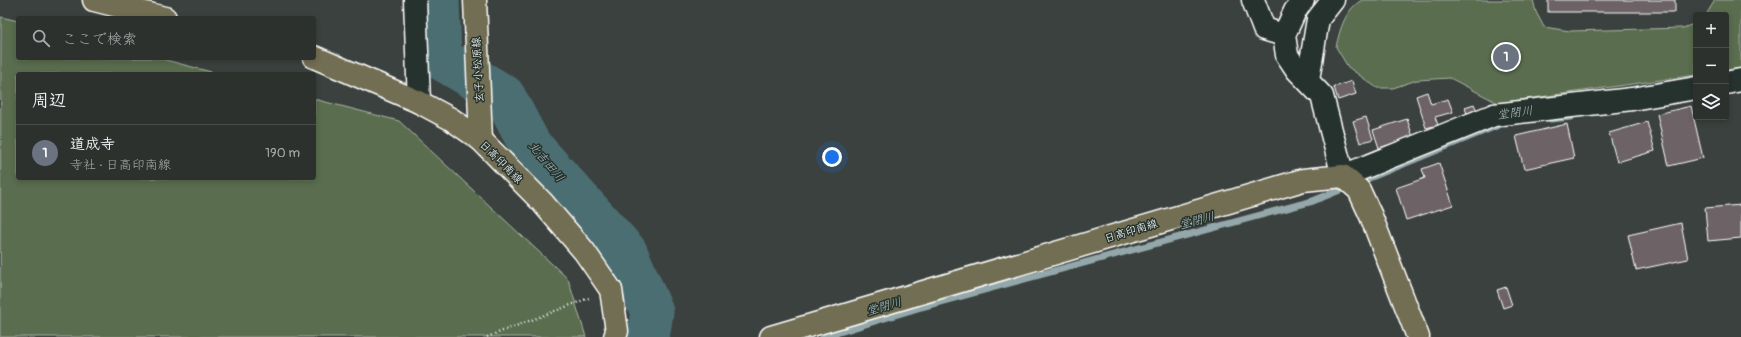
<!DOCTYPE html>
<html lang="ja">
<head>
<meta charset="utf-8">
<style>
	body { margin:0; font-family:Pangolin,"Klee One",sans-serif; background:#343936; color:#f1f3f6 }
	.controls { position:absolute; right:12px; top:12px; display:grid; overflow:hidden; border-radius:4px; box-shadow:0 2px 6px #0003 }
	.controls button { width:36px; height:36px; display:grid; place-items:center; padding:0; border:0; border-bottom:1px solid #484c4a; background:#2c312e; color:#f1f3f6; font:20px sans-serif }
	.you { position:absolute; left:832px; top:157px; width:14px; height:14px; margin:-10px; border:3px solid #fff; border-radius:50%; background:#1a73e8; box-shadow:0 0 0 6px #1a73e833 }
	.badge { display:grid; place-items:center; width:26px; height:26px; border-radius:50%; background:#ffd166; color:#fff; font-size:13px; font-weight:700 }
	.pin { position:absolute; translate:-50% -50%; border:2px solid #fff; box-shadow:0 1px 4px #0006 }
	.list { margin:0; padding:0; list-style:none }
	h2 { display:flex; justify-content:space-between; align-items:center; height:52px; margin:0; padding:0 16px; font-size:17px }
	h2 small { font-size:13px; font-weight:400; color:#a6a9aa }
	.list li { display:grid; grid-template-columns:26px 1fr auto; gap:12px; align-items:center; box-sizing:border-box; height:56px; padding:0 16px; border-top:1px solid #484c4a }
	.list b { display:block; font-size:15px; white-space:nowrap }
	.list p { margin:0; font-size:13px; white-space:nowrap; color:#a6a9aa }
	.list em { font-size:13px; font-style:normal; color:#a6a9aa }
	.icon { flex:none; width:22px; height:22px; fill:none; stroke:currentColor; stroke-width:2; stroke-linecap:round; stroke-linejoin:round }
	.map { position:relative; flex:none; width:1741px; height:337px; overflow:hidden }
	.search { position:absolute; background:#2c312e; box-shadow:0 2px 6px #0003; left:16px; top:16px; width:300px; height:44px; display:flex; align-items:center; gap:10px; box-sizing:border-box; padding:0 14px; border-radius:4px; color:#a6a9aa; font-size:15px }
	.panel { position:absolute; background:#2c312e; box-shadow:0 2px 6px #0003; left:16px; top:72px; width:300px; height:108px; border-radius:4px }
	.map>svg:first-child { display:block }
	.green { fill:#5a6d50; stroke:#acb6a8 }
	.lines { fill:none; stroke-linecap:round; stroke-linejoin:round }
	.stream { stroke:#94a8ab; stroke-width:7 }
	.river { stroke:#4c6e73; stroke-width:43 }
	.building { fill:#6d6366; stroke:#fff }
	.minor-casing { stroke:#fff; stroke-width:25 }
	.major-casing { stroke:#fff; stroke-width:25 }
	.path { stroke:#fff; stroke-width:2.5; stroke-dasharray:1 3; stroke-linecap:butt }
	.minor { stroke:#26332d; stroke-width:22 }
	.major { stroke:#726e52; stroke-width:22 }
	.labels { text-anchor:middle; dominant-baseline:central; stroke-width:3; stroke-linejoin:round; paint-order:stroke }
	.street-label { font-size:11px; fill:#fff; stroke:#26332d }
	.water-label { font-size:12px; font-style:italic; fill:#aebec0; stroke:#26332d }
</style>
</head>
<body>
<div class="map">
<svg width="1741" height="337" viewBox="0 0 1741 337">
	<rect width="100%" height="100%" fill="#3b413e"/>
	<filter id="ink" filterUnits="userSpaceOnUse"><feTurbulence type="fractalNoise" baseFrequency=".025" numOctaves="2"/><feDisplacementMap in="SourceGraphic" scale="8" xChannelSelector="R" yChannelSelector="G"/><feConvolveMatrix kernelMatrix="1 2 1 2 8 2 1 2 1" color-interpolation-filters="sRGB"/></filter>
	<g filter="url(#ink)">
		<!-- green -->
		<g class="green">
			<path d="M 1362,0 L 1533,0 L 1536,12 L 1544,27 L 1570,31 L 1683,28 L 1696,23 L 1696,75 L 1498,103 L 1450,78 L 1417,80 L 1393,88 L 1377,88 L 1348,67 L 1336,47 C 1340,29 1345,10 1362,0 Z"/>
			<polygon points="1715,0 1741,0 1741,68 1726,70 1726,15 1706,15"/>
			<polygon points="1,17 18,21 18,58 158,58 219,74 18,74 18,178 314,178 314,99 399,121 568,279 586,337 0,337"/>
		</g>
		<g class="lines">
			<!-- stream -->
			<g class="stream">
				<polyline points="1551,119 1571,117"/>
				<polyline points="823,337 921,307 1313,201 1501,124 1505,124"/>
			</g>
			<!-- river -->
			<polyline class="river" points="438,0 440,58 504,96 530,145 626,252 652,312 648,337"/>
		</g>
		<!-- building -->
		<g class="building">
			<rect x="1548" y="0" width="127" height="12"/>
			<polygon points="1352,81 1356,94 1338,100 1334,87"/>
			<polygon points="1427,92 1431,104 1448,99 1453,112 1435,117 1438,125 1426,128 1416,96"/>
			<polygon points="1474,104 1477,111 1467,115 1465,107"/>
			<polygon points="1691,106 1703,158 1669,166 1657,114"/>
			<polygon points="1366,117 1373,139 1360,143 1353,121"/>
			<polygon points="1407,119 1413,137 1379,148 1373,130"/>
			<polygon points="1647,122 1655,151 1617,162 1609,133"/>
			<polygon points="1567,124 1574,158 1524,169 1516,136"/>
			<polygon points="1439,163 1453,205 1406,220 1396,188 1425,178 1422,169"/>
			<polygon points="1741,205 1741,238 1708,241 1705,208"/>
			<polygon points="1681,223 1688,259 1636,270 1628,235"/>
			<polygon points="1506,287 1512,305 1503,308 1497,290"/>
		</g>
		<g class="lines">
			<defs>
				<g id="minor">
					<polyline points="415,0 419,102"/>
					<polyline points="1253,0 1264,29 1284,35"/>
					<polyline points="1303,0 1295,11 1284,35 1287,55 1297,70 1322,96 1343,176 1494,115 1632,99 1696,88"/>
					<polyline points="1308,80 1318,19 1333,0"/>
					<polyline points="1726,83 1741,80"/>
				</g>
				<g id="major">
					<polyline points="94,0 165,18"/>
					<polyline points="475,0 481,140"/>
					<polyline points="314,57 419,102 451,119 481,140 542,202 584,251 611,290 617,331 615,337"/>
					<polyline points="771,337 1303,180 1343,176 1359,190 1371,216 1418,337"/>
				</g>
			</defs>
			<!-- minor casing -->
			<use href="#minor" class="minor-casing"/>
			<!-- major casing -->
			<use href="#major" class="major-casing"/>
			<!-- path -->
			<polyline class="path" points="487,337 589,298"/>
			<!-- minor -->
			<use href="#minor" class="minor"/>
			<!-- major -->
			<use href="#major" class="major"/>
		</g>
	</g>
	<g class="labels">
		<!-- street labels -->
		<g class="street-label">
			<text transform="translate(478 70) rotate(-93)">玄子小松原線</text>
			<text transform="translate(501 162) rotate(45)">日高印南線</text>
			<text transform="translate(1131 231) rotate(-17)">日高印南線</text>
		</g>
		<!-- water labels -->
		<g class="water-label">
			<text transform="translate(1515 113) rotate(-8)">堂閉川</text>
			<text transform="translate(546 162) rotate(50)">北吉田川</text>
			<text transform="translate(1197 221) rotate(-15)">堂閉川</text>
			<text transform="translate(884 307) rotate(-17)">堂閉川</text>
		</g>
	</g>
</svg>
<div class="controls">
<button>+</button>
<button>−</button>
<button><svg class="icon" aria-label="layers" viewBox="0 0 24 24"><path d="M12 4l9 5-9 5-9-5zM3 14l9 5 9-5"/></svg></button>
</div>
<div class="you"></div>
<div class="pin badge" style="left:1506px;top:57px;background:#6b7280">1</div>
<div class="search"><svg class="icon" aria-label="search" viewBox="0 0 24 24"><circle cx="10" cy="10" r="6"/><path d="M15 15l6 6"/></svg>ここで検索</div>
<section class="panel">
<h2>周辺<small></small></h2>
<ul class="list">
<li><span class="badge" style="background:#6b7280">1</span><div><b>道成寺</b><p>寺社 · 日高印南線</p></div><em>190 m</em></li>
</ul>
</section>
</div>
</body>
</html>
